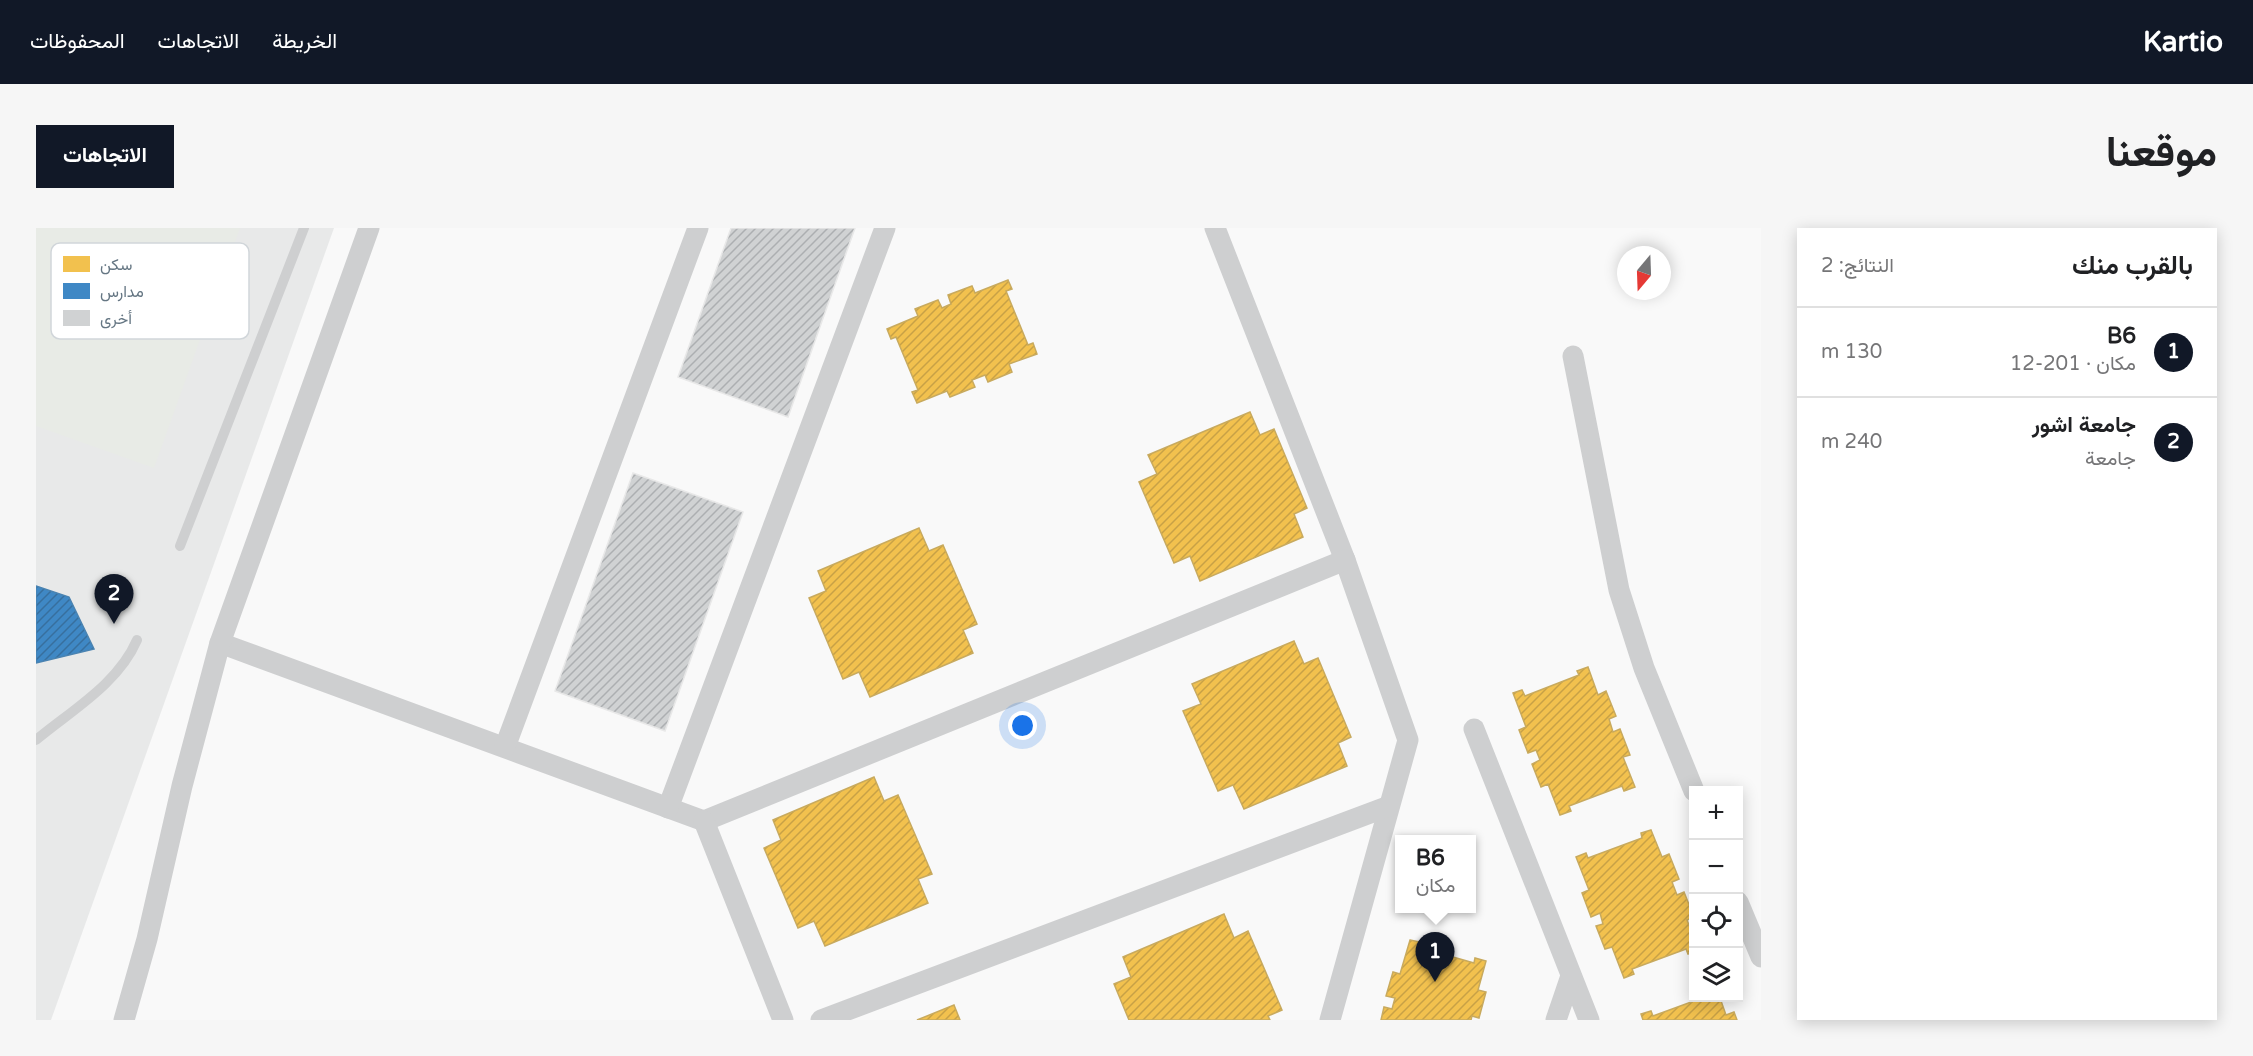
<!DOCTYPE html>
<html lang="ar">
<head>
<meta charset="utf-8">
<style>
	body { margin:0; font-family:"Varela Round",Vazirmatn,sans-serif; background:#f6f6f6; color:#202124; direction:rtl }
	.controls { position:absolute; right:18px; bottom:18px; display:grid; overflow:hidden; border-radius:0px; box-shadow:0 3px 15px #0003 }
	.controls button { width:54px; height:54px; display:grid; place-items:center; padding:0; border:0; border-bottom:2px solid #e0e0e0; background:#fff; color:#202124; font:30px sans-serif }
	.compass { position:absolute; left:1581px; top:18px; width:54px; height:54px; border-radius:50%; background:#fff; box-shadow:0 3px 15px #0003; rotate:199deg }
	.you { position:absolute; left:987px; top:498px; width:21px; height:21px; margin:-15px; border:4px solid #fff; border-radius:50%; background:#1a73e8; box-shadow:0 0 0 9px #1a73e833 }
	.badge { display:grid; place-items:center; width:39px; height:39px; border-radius:50%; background:#111827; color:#fff; font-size:20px; font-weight:700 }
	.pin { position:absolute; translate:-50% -50px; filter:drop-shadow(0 2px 3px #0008) }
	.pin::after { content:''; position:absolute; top:32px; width:21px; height:18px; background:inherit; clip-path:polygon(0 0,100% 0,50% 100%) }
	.popup { position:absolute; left:1359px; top:607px; width:81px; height:78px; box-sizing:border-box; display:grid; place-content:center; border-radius:0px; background:#fff; filter:drop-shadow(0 2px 4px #0005); font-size:20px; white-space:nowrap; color:#757577 }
	.popup b { font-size:22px; color:#202124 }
	.popup::after { content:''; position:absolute; left:50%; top:100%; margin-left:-12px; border:12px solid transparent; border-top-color:#fff }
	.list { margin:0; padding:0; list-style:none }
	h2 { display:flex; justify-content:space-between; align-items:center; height:78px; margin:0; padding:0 24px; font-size:26px }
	h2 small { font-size:20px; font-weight:400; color:#757577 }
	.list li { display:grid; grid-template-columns:39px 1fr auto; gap:18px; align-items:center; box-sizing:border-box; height:90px; padding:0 24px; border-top:2px solid #e0e0e0 }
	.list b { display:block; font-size:22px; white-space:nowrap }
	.list p { margin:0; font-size:20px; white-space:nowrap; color:#757577 }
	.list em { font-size:20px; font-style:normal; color:#757577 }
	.icon { flex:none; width:33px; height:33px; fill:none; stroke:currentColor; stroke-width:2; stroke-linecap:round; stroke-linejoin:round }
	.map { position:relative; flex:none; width:1725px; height:792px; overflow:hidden; direction:ltr; border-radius:0px }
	header { display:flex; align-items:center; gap:36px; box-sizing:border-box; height:84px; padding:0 30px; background:#111827; color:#fff }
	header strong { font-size:28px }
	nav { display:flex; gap:33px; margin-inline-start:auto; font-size:21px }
	.intro { display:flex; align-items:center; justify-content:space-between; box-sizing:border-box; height:144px; padding:0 36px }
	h1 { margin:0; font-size:42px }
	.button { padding:15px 27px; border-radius:0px; background:#111827; color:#fff; font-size:21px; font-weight:700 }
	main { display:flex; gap:36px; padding:0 36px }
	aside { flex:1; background:#fff; border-radius:0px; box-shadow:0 3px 15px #0003 }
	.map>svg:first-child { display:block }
	.built { fill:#e8e9e9 }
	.park { fill:#e8ebe6 }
	.homes { fill:url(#homes-hatch); stroke:#c8aa5e; stroke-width:1.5 }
	.schools { fill:url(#schools-hatch); stroke:#4a83b1; stroke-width:1.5 }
	.building { fill:url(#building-hatch); stroke:#e8e8e8; stroke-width:1.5 }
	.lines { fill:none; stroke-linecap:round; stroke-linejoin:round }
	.lane { stroke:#cecfd0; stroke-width:10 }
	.street { stroke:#cecfd0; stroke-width:21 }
	.key { fill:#fff; stroke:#d1d6da; stroke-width:1.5 }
	.key-label { font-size:16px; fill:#657683 }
</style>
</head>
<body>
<header>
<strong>Kartio</strong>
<nav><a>الخريطة</a><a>الاتجاهات</a><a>المحفوظات</a></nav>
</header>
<div class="intro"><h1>موقعنا</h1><a class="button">الاتجاهات</a></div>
<main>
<aside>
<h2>بالقرب منك<small>النتائج: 2</small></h2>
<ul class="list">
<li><span class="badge">1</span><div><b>B6</b><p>مكان · 201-12</p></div><em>130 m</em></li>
<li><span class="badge">2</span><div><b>جامعة اشور</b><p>جامعة</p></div><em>240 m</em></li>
</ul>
</aside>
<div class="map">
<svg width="1725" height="792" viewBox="0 0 1725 792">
	<defs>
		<pattern id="homes-hatch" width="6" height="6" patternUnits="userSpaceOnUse" patternTransform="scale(1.5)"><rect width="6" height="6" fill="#f2c14e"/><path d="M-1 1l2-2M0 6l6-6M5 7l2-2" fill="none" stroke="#c8a146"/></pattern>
		<pattern id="schools-hatch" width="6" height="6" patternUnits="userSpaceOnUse" patternTransform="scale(1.5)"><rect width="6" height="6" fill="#3f88c5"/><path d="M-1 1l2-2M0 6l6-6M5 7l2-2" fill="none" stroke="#376f9e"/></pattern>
		<pattern id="building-hatch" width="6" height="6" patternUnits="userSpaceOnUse" patternTransform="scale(1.5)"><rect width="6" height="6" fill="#d0d2d3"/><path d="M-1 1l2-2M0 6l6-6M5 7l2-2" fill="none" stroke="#acafb1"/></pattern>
	</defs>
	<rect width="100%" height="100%" fill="#f9f9f9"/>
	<!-- built -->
	<polygon class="built" points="0,0 298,0 15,792 0,792"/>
	<!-- park -->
	<polygon class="park" points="0,0 204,0 118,240 0,198"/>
	<!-- homes -->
	<g class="homes">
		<polygon points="972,52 976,61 970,63 992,117 997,115 1001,126 973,136 976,144 952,154 949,147 936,152 939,159 914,169 911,163 881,175 876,164 882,162 860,109 855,111 851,101 882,88 879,81 902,72 906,80 915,76 912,67 936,58 939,65"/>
		<polygon points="1214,184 1224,207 1238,201 1271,280 1258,286 1267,309 1164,353 1154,328 1138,335 1103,254 1121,246 1112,227"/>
		<polygon points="883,300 893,323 907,317 941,396 927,402 937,425 834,469 823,444 807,451 773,370 790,363 782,343"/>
		<polygon points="1258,413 1268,436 1282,430 1315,509 1302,515 1311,538 1208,581 1197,557 1182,563 1147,483 1165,476 1156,456"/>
		<polygon points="1552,439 1562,467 1570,463 1580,488 1573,491 1577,504 1584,501 1594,527 1587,529 1599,559 1588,563 1586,558 1533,578 1535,583 1524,587 1512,556 1505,559 1496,536 1504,532 1500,522 1492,525 1483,502 1490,499 1477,465 1486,462 1489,468 1543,447 1541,443"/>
		<polygon points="838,549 848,573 862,567 896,646 882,651 892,675 789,718 778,693 762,700 728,620 745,612 737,592"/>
		<polygon points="1615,602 1626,629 1633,626 1643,651 1636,654 1641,667 1648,664 1658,689 1651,692 1658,710 1658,724 1652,726 1650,721 1596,741 1598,746 1588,750 1576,719 1569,721 1560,698 1567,696 1564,685 1555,689 1546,665 1553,662 1540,629 1550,625 1552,630 1606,610 1605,605"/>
		<polygon points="1188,686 1198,710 1212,703 1246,782 1232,788 1234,792 1093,792 1078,756 1095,749 1087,729"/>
		<polygon points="1374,712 1384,714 1382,719 1438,735 1439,730 1450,733 1442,762 1450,764 1443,790 1436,788 1435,792 1345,792 1348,779 1356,781 1359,770 1350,768 1357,744 1364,746"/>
		<polygon points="1666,770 1684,770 1690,787 1698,784 1701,792 1607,792 1605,786 1615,783 1617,788"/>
		<polygon points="918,777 924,792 881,792"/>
	</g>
	<!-- schools -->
	<polygon class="schools" points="0,358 33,369 58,421 0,435"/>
	<!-- building -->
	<g class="building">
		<polygon points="695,0 819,0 752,189 642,149"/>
		<polygon points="597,245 707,284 629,503 519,463"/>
	</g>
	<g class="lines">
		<!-- lane -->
		<g class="lane">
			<polyline points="144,318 268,0"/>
			<path d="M 0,512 C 36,482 82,456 101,412"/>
		</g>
		<!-- street -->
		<g class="street">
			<polyline points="1179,0 1309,332 1372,512 1294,792"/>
			<polyline points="1537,128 1583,362 1608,440 1658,563"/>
			<polyline points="184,415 668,593 1309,332"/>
			<polyline points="1438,501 1553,792"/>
			<polyline points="469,519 662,0"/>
			<polyline points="632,580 849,0"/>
			<polyline points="668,593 747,792"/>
			<polyline points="1702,674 1725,729"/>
			<polyline points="88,792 111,711 146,558 184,415 333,0"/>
			<polyline points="785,792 1353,578"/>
			<polyline points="1520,792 1535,748"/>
		</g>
	</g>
	<!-- legend -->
	<rect x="15" y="15" width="198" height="96" rx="9" class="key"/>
	<rect x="27" y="28" width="27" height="16" fill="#f2c14e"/>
	<rect x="27" y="55" width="27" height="16" fill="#3f88c5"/>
	<rect x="27" y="82" width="27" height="16" fill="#d0d2d3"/>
	<g class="key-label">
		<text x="64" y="42">سكن</text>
		<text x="64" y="69">مدارس</text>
		<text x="64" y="96">أخرى</text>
	</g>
</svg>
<div class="controls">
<button>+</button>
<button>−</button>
<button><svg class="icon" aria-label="locate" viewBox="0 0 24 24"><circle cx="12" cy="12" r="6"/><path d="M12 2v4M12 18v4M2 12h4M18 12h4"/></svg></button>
<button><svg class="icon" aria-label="layers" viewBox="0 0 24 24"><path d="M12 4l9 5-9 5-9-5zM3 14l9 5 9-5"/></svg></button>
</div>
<svg class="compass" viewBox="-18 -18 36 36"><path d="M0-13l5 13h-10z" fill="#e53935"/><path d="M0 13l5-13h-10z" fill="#757577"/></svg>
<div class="you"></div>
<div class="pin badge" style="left:1399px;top:754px">1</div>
<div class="popup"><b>B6</b>مكان</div>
<div class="pin badge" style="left:78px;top:396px">2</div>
</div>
</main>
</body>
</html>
